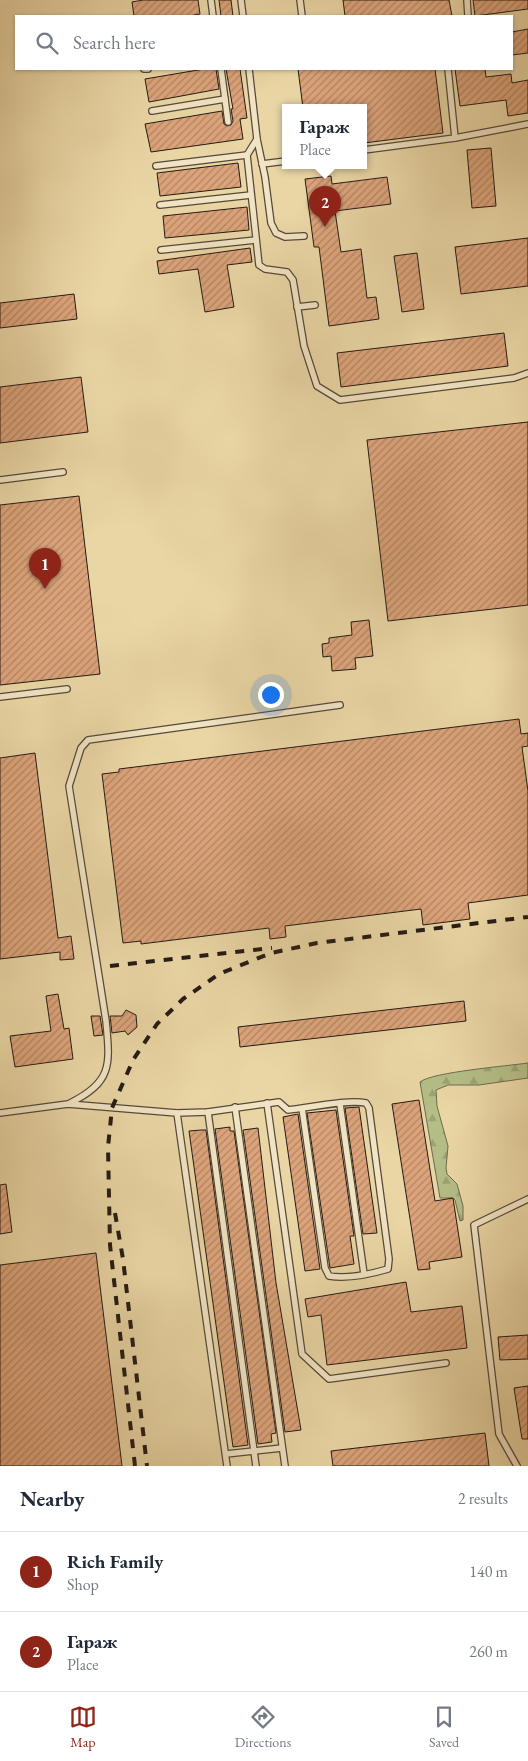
<!DOCTYPE html>
<html lang="en">
<head>
<meta charset="utf-8">
<style>
	body { margin:0; font-family:"EB Garamond",serif; background:#f2f2f3; color:#1f2937 }
	.you { position:absolute; left:270px; top:694px; width:18px; height:18px; margin:-12px; border:4px solid #fff; border-radius:50%; background:#1a73e8; box-shadow:0 0 0 8px #1a73e833 }
	.badge { display:grid; place-items:center; width:32px; height:32px; border-radius:50%; background:#8f2418; color:#fff; font-size:16px; font-weight:700 }
	.pin { position:absolute; translate:-50% -41px; filter:drop-shadow(0 1px 2px #0008) }
	.pin::after { content:''; position:absolute; top:26px; width:18px; height:15px; background:inherit; clip-path:polygon(0 0,100% 0,50% 100%) }
	.popup { position:absolute; left:282px; top:104px; width:85px; height:65px; box-sizing:border-box; display:grid; place-content:center; border-radius:0px; background:#fff; filter:drop-shadow(0 1px 4px #0005); font-size:16px; white-space:nowrap; color:#747a83 }
	.popup b { font-size:19px; color:#1f2937 }
	.popup::after { content:''; position:absolute; left:50%; top:100%; margin-left:-10px; border:10px solid transparent; border-top-color:#fff }
	.list { margin:0; padding:0; list-style:none }
	h2 { display:flex; justify-content:space-between; align-items:center; height:65px; margin:0; padding:0 20px; font-size:21px }
	h2 small { font-size:16px; font-weight:400; color:#747a83 }
	.list li { display:grid; grid-template-columns:32px 1fr auto; gap:15px; align-items:center; box-sizing:border-box; height:80px; padding:0 20px; border-top:1px solid #e0e1e3 }
	.list b { display:block; font-size:19px; white-space:nowrap }
	.list p { margin:0; font-size:16px; white-space:nowrap; color:#747a83 }
	.list em { font-size:16px; font-style:normal; color:#747a83 }
	.icon { flex:none; width:28px; height:28px; fill:none; stroke:currentColor; stroke-width:2; stroke-linecap:round; stroke-linejoin:round }
	.map { position:relative; flex:none; width:528px; height:1466px; overflow:hidden }
	.search { position:absolute; background:#fff; box-shadow:0 1px 4px #0004; left:15px; right:15px; top:15px; height:55px; display:flex; align-items:center; gap:12px; box-sizing:border-box; padding:0 18px; border-radius:0px; color:#747a83; font-size:19px }
	.sheet { height:225px; background:#fff }
	nav { display:flex; justify-content:space-around; align-items:center; box-sizing:border-box; height:70px; border-top:1px solid #e0e1e3; background:#fff; font-size:14px; color:#747a83 }
	nav a { display:grid; justify-items:center; gap:2px }
	nav .on { color:#8f2418 }
	.map>svg:first-child { display:block }
	.forest { fill:url(#forest-firs); stroke:#6c6c4e }
	.building { fill:url(#building-hatch); stroke:#241a14 }
	.lines { fill:none; stroke-linecap:round; stroke-linejoin:round }
	.lane-casing { stroke:#564938; stroke-width:8 }
	.lane { stroke:#f1e4c4; stroke-width:5.5 }
	.rail { stroke:#241a14; stroke-width:4; stroke-dasharray:9 9; stroke-linecap:butt }
</style>
</head>
<body>
<div class="map">
<svg width="528" height="1466" viewBox="0 0 528 1466">
	<defs>
		<pattern id="forest-firs" width="22" height="20" patternUnits="userSpaceOnUse" patternTransform="scale(1.25)"><rect width="22" height="20" fill="#b5be87"/><path d="M5 1l3.5 6h-7zM16 11l3.5 6h-7z" fill="#9ca374"/></pattern>
		<pattern id="building-hatch" width="6" height="6" patternUnits="userSpaceOnUse" patternTransform="scale(1.25)"><rect width="6" height="6" fill="#dda47b"/><path d="M-1 1l2-2M0 6l6-6M5 7l2-2" fill="none" stroke="#b38564"/></pattern>
	</defs>
	<rect width="100%" height="100%" fill="#ead6a5"/>
	<filter id="stains"><feTurbulence type="fractalNoise" baseFrequency=".004" numOctaves="4"/><feColorMatrix values="0 0 0 0 .2 0 0 0 0 .09 0 0 0 0 .02 0 0 0 .5 -.17"/></filter>
	<radialGradient id="worn" r=".72"><stop offset=".6" stop-color="#630" stop-opacity="0"/><stop offset="1" stop-color="#630" stop-opacity=".3"/></radialGradient>
	<!-- forest -->
	<path class="forest" d="M 528,1063 L 528,1078 L 479,1085 L 448,1085 L 436,1090 L 437,1106 L 448,1146 L 446,1168 L 447,1174 L 457,1184 L 463,1206 L 463,1220 L 460,1221 L 455,1200 L 453,1198 L 440,1198 L 420,1082 C 432,1072 508,1066 528,1063 Z"/>
	<!-- building -->
	<g class="building">
		<polygon points="143,0 198,0 200,14 189,16 134,16 132,2"/>
		<polygon points="219,0 231,0 233,16 221,16"/>
		<polygon points="343,0 449,0 452,16 345,16"/>
		<polygon points="473,0 528,0 528,9 475,16"/>
		<polygon points="528,29 528,53 512,55 512,32"/>
		<polygon points="204,69 216,69 219,89 149,102 145,79"/>
		<polygon points="226,69 240,69 247,118 240,119 243,139 151,152 145,124 222,111 224,124 227,126 231,125 233,121 231,109 233,109"/>
		<polygon points="298,69 435,69 443,133 364,143 364,108 303,108"/>
		<polygon points="455,69 485,69 486,77 511,74 512,83 528,80 528,113 508,116 506,100 460,106"/>
		<polygon points="491,148 496,206 472,208 467,150"/>
		<polygon points="238,163 241,187 160,196 157,173"/>
		<polygon points="331,176 332,184 387,177 391,204 335,211 341,252 361,249 367,298 376,297 379,319 329,326 319,247 314,247 305,179"/>
		<polygon points="247,207 249,230 165,238 163,216"/>
		<polygon points="528,238 528,286 461,294 455,247"/>
		<polygon points="250,248 252,262 227,265 234,307 205,312 198,269 159,274 157,261"/>
		<polygon points="417,253 424,309 402,312 394,256"/>
		<polygon points="74,294 77,319 0,328 0,303"/>
		<polygon points="504,333 508,366 341,387 337,353"/>
		<polygon points="81,377 88,432 0,443 0,387"/>
		<polygon points="528,422 528,605 388,621 367,440"/>
		<polygon points="79,496 100,674 0,685 0,505"/>
		<polygon points="369,620 373,656 355,658 356,669 332,671 331,656 323,657 322,644 329,643 329,638 352,635 351,622"/>
		<polygon points="519,719 521,734 528,733 528,746 522,747 528,791 528,895 468,903 470,919 423,925 421,909 285,926 286,937 270,939 269,928 141,944 141,941 123,943 102,774 119,772 119,769"/>
		<polygon points="35,753 58,938 71,936 74,959 60,960 60,952 0,959 0,758"/>
		<polygon points="58,994 64,1029 69,1028 73,1059 15,1067 10,1036 51,1031 46,996"/>
		<polygon points="464,1001 466,1021 240,1047 238,1027"/>
		<polygon points="126,1010 136,1015 137,1027 128,1035 125,1031 112,1033 110,1016 122,1016"/>
		<polygon points="91,1016 100,1016 103,1035 94,1036"/>
		<polygon points="419,1100 435,1201 453,1198 462,1257 429,1262 430,1269 418,1270 392,1104"/>
		<polygon points="359,1107 377,1233 363,1234 345,1108"/>
		<polygon points="336,1110 354,1236 350,1236 354,1264 330,1268 307,1113"/>
		<polygon points="298,1114 320,1269 305,1271 283,1117"/>
		<polygon points="230,1127 230,1131 234,1131 276,1433 271,1434 272,1442 258,1444 215,1129"/>
		<polygon points="258,1128 276,1283 301,1430 285,1432 243,1130"/>
		<polygon points="201,1130 206,1130 248,1445 233,1447 189,1131"/>
		<polygon points="6,1184 12,1232 0,1234 0,1185"/>
		<polygon points="96,1253 122,1466 0,1466 0,1265"/>
		<polygon points="406,1282 411,1312 462,1306 467,1348 327,1365 321,1315 308,1317 305,1299"/>
		<polygon points="528,1335 528,1359 500,1360 498,1337"/>
		<polygon points="528,1386 528,1439 522,1439 514,1388"/>
		<polygon points="485,1433 489,1466 333,1466 331,1451"/>
	</g>
	<g class="lines">
		<defs>
			<g id="lane">
				<polyline points="211,0 213,16"/>
				<polyline points="241,0 243,16"/>
				<polyline points="300,0 302,16"/>
				<polyline points="467,0 468,16"/>
				<polyline points="144,69 148,69"/>
				<polyline points="221,69 228,122"/>
				<polyline points="249,69 257,139 247,155 259,265 265,269 287,272 293,280 304,346 317,386 340,400 514,378 528,373"/>
				<polyline points="152,111 225,99"/>
				<polyline points="455,138 528,124"/>
				<polyline points="257,139 265,177 271,223 276,233 285,237 304,236"/>
				<polyline points="364,150 455,138 448,69"/>
				<polyline points="262,164 286,161"/>
				<polyline points="156,166 247,155"/>
				<polyline points="160,205 251,195"/>
				<polyline points="161,250 256,240"/>
				<polyline points="297,307 315,305"/>
				<polyline points="0,480 63,472"/>
				<polyline points="0,697 67,689"/>
				<path d="M 70,1103 C 113,1082 110,1064 106,1021 L 69,786 L 81,748 L 88,740 L 340,705"/>
				<polyline points="267,1103 302,1354 329,1379 446,1363"/>
				<polyline points="340,1104 364,1274"/>
				<polyline points="235,1107 285,1466"/>
				<polyline points="208,1112 256,1466"/>
				<path d="M 0,1113 L 68,1104 L 177,1113 L 208,1112 L 279,1102 L 288,1110 C 308,1108 348,1099 366,1103 L 369,1108 L 389,1259 L 388,1269 C 371,1274 347,1279 329,1276 L 325,1268 L 302,1108"/>
				<polyline points="177,1113 227,1466"/>
				<polyline points="226,1454 282,1448"/>
				<polyline points="517,1466 499,1434 474,1225 528,1199"/>
			</g>
		</defs>
		<!-- lane casing -->
		<use href="#lane" class="lane-casing"/>
		<!-- lane -->
		<use href="#lane" class="lane"/>
		<!-- rail -->
		<g class="rail">
			<polyline points="110,966 272,948"/>
			<polyline points="115,1213 123,1259 147,1466"/>
			<polyline points="135,1466 110,1245 108,1147 112,1108 133,1060 157,1024 183,999 219,974 271,953 317,943 528,917"/>
		</g>
	</g>
	<rect width="100%" height="100%" filter="url(#stains)"/>
	<rect width="100%" height="100%" fill="url(#worn)"/>
</svg>
<div class="you"></div>
<div class="pin badge" style="left:45px;top:589px">1</div>
<div class="pin badge" style="left:325px;top:227px">2</div>
<div class="popup"><b>Гараж</b>Place</div>
<div class="search"><svg class="icon" aria-label="search" viewBox="0 0 24 24"><circle cx="10" cy="10" r="6"/><path d="M15 15l6 6"/></svg>Search here</div>
</div>
<section class="sheet">
<h2>Nearby<small>2 results</small></h2>
<ul class="list">
<li><span class="badge">1</span><div><b>Rich Family</b><p>Shop</p></div><em>140 m</em></li>
<li><span class="badge">2</span><div><b>Гараж</b><p>Place</p></div><em>260 m</em></li>
</ul>
</section>
<nav>
<a class="on"><svg class="icon" aria-label="map" viewBox="0 0 24 24"><path d="M3 6l6-2 6 2 6-2v14l-6 2-6-2-6 2zM9 4v14M15 6v14"/></svg>Map</a>
<a><svg class="icon" aria-label="directions" viewBox="0 0 24 24"><path d="M12 3l9 9-9 9-9-9zM9 14v-3h6M13 9l2 2-2 2"/></svg>Directions</a>
<a><svg class="icon" aria-label="saved" viewBox="0 0 24 24"><path d="M7 4h10v16l-5-4-5 4z"/></svg>Saved</a>
</nav>
</body>
</html>
